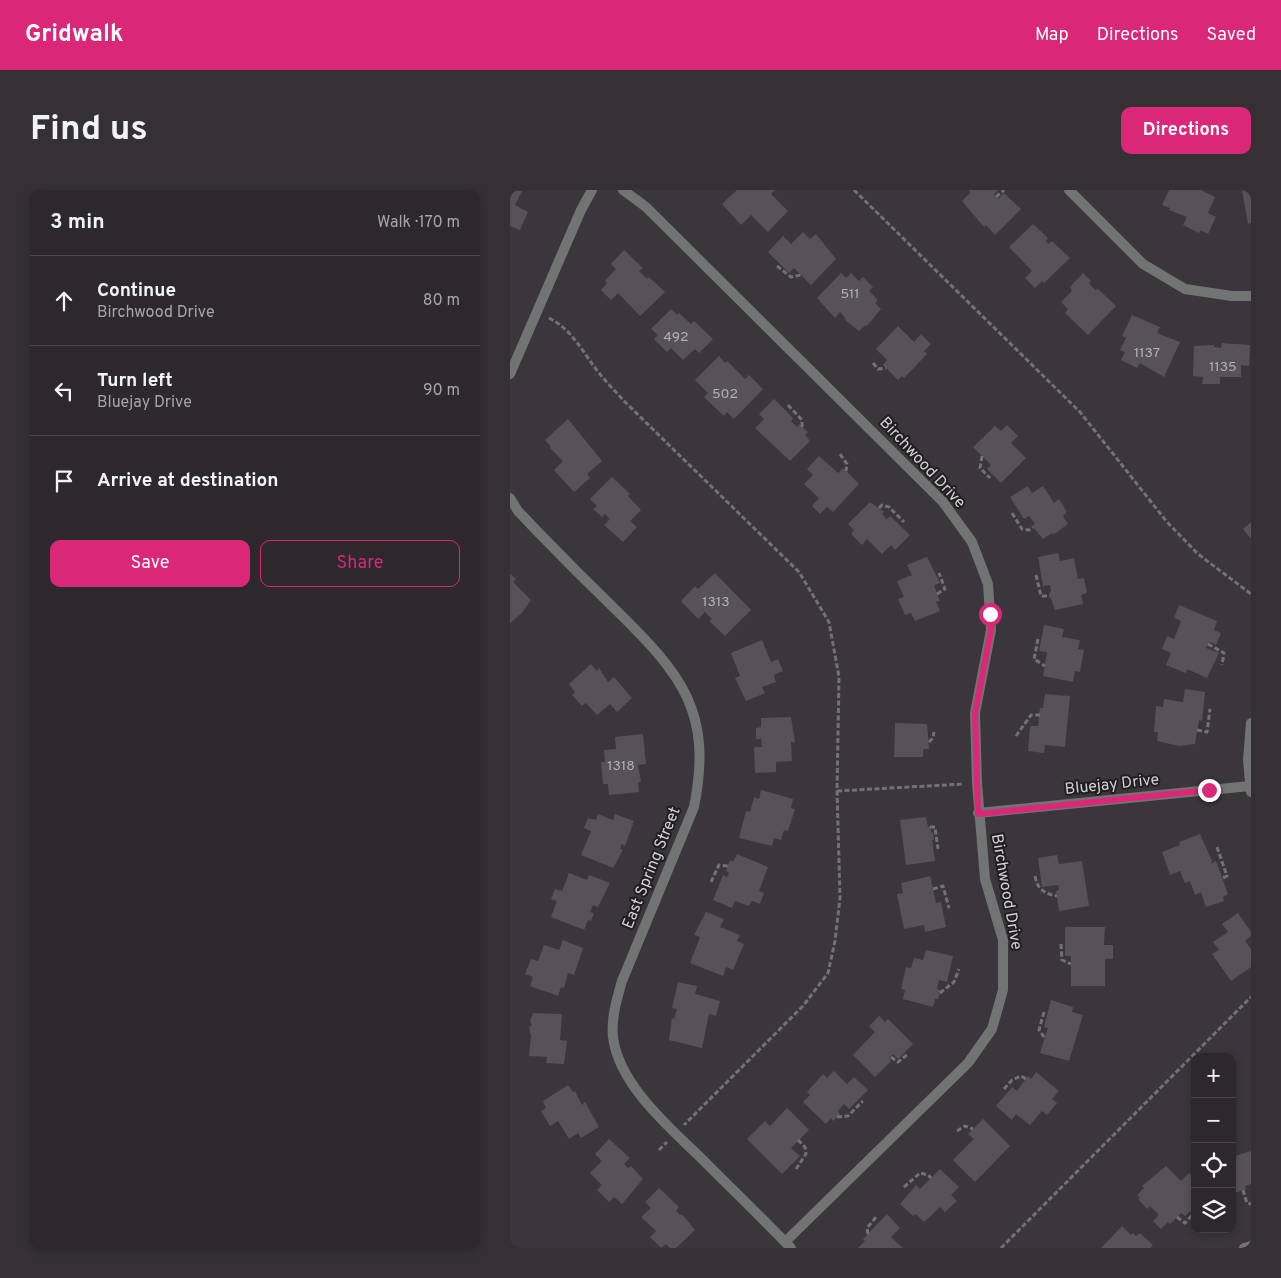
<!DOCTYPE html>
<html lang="en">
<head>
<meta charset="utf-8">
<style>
	body { margin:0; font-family:Overpass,sans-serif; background:#343034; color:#f1f3f6 }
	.controls { position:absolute; right:15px; bottom:15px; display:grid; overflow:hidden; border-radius:10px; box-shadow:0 2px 8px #0003 }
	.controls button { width:45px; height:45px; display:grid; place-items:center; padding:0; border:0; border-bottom:1px solid #484448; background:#2c282c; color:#f1f3f6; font:25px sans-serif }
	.stop { position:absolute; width:15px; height:15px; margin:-11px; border:4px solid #db2777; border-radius:50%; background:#fff }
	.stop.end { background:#db2777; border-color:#fff; box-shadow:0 1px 5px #0008 }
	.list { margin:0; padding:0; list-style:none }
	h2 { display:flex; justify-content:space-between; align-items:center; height:65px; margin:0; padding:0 20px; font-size:21px }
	h2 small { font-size:16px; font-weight:400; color:#a6a6a9 }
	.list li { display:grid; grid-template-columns:32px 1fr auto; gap:15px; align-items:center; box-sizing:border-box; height:90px; padding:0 20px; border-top:1px solid #484448 }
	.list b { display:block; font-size:19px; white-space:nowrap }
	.list p { margin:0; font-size:16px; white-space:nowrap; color:#a6a6a9 }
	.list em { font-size:16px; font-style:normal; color:#a6a6a9 }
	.actions { display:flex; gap:10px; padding:15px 20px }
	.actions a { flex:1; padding:11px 0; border:1px solid #db2777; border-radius:10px; text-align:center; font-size:18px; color:#db2777 }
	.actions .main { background:#db2777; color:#fff }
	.icon { flex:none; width:28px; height:28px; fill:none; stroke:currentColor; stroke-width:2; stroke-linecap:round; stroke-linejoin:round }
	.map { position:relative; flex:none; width:741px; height:1058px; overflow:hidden; border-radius:10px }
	header { display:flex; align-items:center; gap:30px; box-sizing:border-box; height:70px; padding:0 25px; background:#db2777; color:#fff }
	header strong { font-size:24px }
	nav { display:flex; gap:28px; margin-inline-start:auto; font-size:18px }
	.intro { display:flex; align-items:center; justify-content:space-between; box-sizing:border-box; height:120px; padding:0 30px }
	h1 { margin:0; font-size:35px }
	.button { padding:12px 22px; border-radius:10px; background:#db2777; color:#fff; font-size:18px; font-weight:700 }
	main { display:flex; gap:30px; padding:0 30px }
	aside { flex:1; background:#2c282c; border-radius:10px; box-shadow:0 2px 8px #0003 }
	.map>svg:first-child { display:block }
	.building { fill:#565258 }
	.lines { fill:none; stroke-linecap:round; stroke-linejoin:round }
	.path { stroke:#747176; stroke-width:3; stroke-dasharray:5 2.5; stroke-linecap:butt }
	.street { stroke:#717473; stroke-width:10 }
	.route { stroke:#db2777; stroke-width:6 }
	.labels { text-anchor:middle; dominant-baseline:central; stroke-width:4; stroke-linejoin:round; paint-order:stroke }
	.number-label { font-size:14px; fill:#b4b1b6 }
	.street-label { font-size:16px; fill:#d3d1d5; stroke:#201e21 }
</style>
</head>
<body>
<header>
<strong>Gridwalk</strong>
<nav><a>Map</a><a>Directions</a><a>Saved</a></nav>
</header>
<div class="intro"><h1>Find us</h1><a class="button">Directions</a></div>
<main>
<aside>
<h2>3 min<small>Walk · 170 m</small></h2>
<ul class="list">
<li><svg class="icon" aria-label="ahead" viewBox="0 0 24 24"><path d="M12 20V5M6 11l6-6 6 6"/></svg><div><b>Continue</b><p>Birchwood Drive</p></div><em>80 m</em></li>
<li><svg class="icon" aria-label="left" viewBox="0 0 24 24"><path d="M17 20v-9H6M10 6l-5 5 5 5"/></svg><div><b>Turn left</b><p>Bluejay Drive</p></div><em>90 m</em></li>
<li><svg class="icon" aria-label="arrive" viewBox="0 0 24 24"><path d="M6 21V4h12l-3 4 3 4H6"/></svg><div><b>Arrive at destination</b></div></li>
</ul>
<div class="actions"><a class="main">Save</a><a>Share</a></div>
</aside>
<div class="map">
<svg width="741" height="1058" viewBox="0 0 741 1058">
	<rect width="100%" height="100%" fill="#3a363b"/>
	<!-- building -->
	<g class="building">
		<polygon points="0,0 12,1 5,15 18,22 10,40 0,36"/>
		<polygon points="227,0 265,0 261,4 278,21 258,42 241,25 231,35 212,14"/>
		<polygon points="459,0 488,0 484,5 488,9 494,3 511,19 485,45 476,35 474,37 452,11 460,3"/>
		<polygon points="659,0 691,0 705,7 698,23 706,27 698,44 691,40 689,43 673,35 677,27 659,20 660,18 652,15"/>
		<polygon points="732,0 741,0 741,33 738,34"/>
		<polygon points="523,34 538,48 536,51 538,54 542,51 560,68 534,93 532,91 525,98 515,88 522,81 499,57"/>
		<polygon points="293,42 300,49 306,44 326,69 301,95 284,78 279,83 258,62 273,46 281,54"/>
		<polygon points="114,60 133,78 129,81 137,89 139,87 155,102 130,126 108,103 101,110 91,100 97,93 95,91 106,79 101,74"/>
		<polygon points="331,83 336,88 341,83 349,91 353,87 363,97 359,101 368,110 365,113 371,119 357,136 356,135 349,141 335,130 336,129 330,122 325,128 307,108"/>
		<polygon points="573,83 581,91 579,93 585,100 588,99 606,116 578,145 555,123 558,119 551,112 562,101 560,97"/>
		<polygon points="161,119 167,125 169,123 181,134 184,131 203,149 189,163 185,159 173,170 161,158 157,162 144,149 148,145 141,139"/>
		<polygon points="622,125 650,137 647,143 670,152 654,187 630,173 627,178 611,170 615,162 610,160 616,148 612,146"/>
		<polygon points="388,136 404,152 411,144 421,154 414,161 417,164 394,188 392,186 388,190 373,175 377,170 366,159"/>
		<polygon points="712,153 740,155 739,176 731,175 731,187 710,187 710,194 692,194 693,187 683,186 684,156 704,155 704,157 711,158"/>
		<polygon points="209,166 215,173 217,171 235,189 239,185 253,199 224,229 217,222 214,226 194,207 198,203 185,190"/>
		<polygon points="264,209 283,228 281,231 287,237 289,234 298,242 295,245 300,251 280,271 245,238 254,229 249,224"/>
		<polygon points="58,229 92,271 77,284 80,288 64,302 44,280 53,271 40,258 41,257 35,250"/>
		<polygon points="497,235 508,246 501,253 516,268 491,293 477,279 481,275 463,257 485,236 491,241"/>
		<polygon points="309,266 328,283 333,278 349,294 323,322 317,317 310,324 302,316 309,308 294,294 303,285 297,279"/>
		<polygon points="102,287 120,304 118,306 131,320 120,331 127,337 113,352 94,335 100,329 95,324 92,327 83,319 87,316 80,309"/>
		<polygon points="518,296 522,303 533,296 544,313 549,309 557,322 553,326 558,334 543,345 542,343 533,349 522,336 525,334 519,326 514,329 500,307"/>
		<polygon points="360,312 374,322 372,324 377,329 380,326 400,345 385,360 381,355 372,364 357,349 352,355 341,344 344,340 338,334"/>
		<polygon points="741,332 741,349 733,339"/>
		<polygon points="548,363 550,371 564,368 568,389 574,388 577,403 571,405 573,414 545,420 539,403 541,402 540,395 533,396 528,367"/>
		<polygon points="417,367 430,393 424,395 430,411 426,412 430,421 405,431 401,423 395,425 388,409 394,407 387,391 402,385 397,375"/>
		<polygon points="205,383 241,420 215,446 199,431 202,429 195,422 188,429 171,411 185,396 188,399"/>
		<polygon points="0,384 6,389 3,392 21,410 12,423 0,433"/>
		<polygon points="669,415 707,431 704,440 711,443 706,455 699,452 696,458 709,463 697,488 677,479 676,483 656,475 661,463 652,459 657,446 664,449 671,431 664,428"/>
		<polygon points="534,435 554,439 552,447 570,450 568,459 574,460 570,482 565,481 563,492 533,486 537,462 529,461"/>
		<polygon points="252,450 261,472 268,469 273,481 264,485 266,492 252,497 255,503 236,511 225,488 230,486 221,463"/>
		<polygon points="81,474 87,481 89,478 98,492 104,487 122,508 107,522 100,514 87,525 76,513 72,516 62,505 65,502 59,494"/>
		<polygon points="675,499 695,502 692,531 689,530 685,554 669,556 647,551 648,542 644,542 646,516 653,517 654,509 673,512"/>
		<polygon points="535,504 560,506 555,557 535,555 534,563 518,561 520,536 528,536 530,518 533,518"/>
		<polygon points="281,527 285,552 281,552 282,571 266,572 266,582 245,583 244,557 252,557 251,549 246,549 246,538 251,537 251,528"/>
		<polygon points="385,533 417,534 419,559 413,559 413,567 384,567"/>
		<polygon points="133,544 136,574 128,575 131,592 128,592 129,602 99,605 98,594 93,594 91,572 95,572 94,560 106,559 105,547"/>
		<polygon points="251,600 283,609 281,618 285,619 278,641 274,640 271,650 264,648 262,656 229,648 236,621 240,622 244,607 249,609"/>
		<polygon points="88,624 103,630 105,624 124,631 115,656 112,654 110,659 113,660 103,678 71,665 81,641 74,638 78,628 86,630"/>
		<polygon points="416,627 418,637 420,636 421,643 423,642 424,650 422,650 425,671 396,675 390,630"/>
		<polygon points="690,644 702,671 700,674 706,671 718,704 713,707 714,711 696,717 691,702 685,705 680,691 675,693 670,681 660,685 652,662 670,655 669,652"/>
		<polygon points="227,664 258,677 249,701 254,703 250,714 242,711 239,716 225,711 222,718 203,710 213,685 217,687 219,683 216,681 220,670 223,672"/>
		<polygon points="547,665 549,674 572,671 579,716 549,721 546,701 549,700 548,695 532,697 528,668"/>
		<polygon points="59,683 77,690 79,685 100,693 88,717 83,715 80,722 84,723 81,731 78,730 74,740 41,727 47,711 41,709 45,699 52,701"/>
		<polygon points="420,686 426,713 431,712 436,737 415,742 414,735 394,739 387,704 393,703 391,693"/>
		<polygon points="196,722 214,729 210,737 230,745 227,751 234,754 223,780 216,777 213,786 180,773 190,747 184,745"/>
		<polygon points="728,723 741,742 741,746 735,751 741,759 741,777 721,791 702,764 709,760 703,752 718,742 712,734"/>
		<polygon points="555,737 595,737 594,755 603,755 603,769 595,769 595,796 561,796 561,766 555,766"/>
		<polygon points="53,750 73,758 64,785 58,783 54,798 51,797 48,806 20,796 23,787 15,784 21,769 28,771 34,755 49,760"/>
		<polygon points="416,760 443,766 437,792 429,790 427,799 430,800 430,803 428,809 425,809 423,817 393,809 395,800 391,799 396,777 401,778 404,768 413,770"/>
		<polygon points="168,792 187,796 185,804 210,811 206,826 199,824 192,858 159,850 162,828 164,829 167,819 162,818"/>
		<polygon points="541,810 563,817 562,822 573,825 559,871 530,863 538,838 534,837"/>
		<polygon points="23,823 52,824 50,850 57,851 54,874 36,873 37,867 19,866 21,846 19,837 22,835 20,831"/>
		<polygon points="369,826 375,832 378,829 403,854 388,869 383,864 379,868 381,871 365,887 343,865 365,842 359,836"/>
		<polygon points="324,881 337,894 344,887 358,900 339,919 334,914 328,921 330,924 323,931 321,928 316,934 293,912 300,905 297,902 313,884 317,888"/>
		<polygon points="526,882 549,901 542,909 547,913 537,925 532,921 520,935 506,924 502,930 486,916 502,897 507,901 518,886 521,889"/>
		<polygon points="58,895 63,902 65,901 72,915 75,912 89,937 71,948 68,943 59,949 48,931 40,936 31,921 36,918 33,911"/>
		<polygon points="277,918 299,940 281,958 290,966 272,984 237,949 255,931 260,936"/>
		<polygon points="473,929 500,956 465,992 443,970 464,949 458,944"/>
		<polygon points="99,949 120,968 114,974 118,978 121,976 133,989 112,1014 104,1007 99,1012 87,1000 92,995 80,983 92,971 85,964"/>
		<polygon points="741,961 741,994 735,996 736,999 722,1004 722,967"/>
		<polygon points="656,976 671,991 679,983 685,989 685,1017 675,1026 671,1023 660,1034 658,1032 651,1039 643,1031 649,1025 640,1016 637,1019 628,1009 630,1008 627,1005 634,998 632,996"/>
		<polygon points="430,979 449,997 441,1005 447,1011 435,1022 430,1017 414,1032 406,1024 403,1026 390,1014 406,995 410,999"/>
		<polygon points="149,998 169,1017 166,1021 170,1025 172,1024 185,1040 166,1058 160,1058 156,1054 151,1058 140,1047 146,1041 131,1027 141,1018 135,1012"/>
		<polygon points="377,1024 390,1038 381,1047 393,1058 348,1058 355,1051 353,1049"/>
		<polygon points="612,1036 621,1045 623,1043 626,1046 630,1043 643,1055 640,1058 591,1058"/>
	</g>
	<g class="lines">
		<!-- path -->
		<g class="path">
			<polyline points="344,0 570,222 657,332 688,364 741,404"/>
			<polyline points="486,7 494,0"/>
			<polyline points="267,76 281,87 291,85"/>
			<path d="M 39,128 C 63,140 73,163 89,183 C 97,193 107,203 116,213 L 289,382 L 319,432 L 329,487 L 327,601 L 330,708 L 325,751 L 318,783 L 293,816 L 174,935"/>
			<polyline points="363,173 368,179 376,178"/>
			<polyline points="278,215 292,230 292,237"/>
			<polyline points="330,264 337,274 336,281"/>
			<polyline points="472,266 470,278 480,288"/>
			<polyline points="369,318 372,315 379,317 394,332"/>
			<polyline points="502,323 512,339 519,340 523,337"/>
			<polyline points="526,385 531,406 540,406"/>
			<polyline points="427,404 435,399 429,383"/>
			<polyline points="528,449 524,469 535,476"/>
			<polyline points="698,454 714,463 712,475"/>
			<polyline points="687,540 697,542 700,519"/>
			<polyline points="506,546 521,525 530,525"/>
			<polyline points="419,552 423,548 424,542"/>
			<polyline points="327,601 454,594"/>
			<polyline points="420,637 425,637 428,659"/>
			<polyline points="707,657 717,686 713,688"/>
			<path d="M 525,686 C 527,699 535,704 547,706"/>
			<polyline points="201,692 209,675 218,676"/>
			<polyline points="423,699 433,696 439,718"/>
			<polyline points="551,754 552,770 561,774"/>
			<polyline points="430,803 444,792 449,779"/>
			<polyline points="534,822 529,840 535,848"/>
			<polyline points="381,867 388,872 398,864"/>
			<polyline points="494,899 502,890 511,886 516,889"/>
			<polyline points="327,927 338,926 353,911"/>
			<polyline points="447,941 455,936 463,939"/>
			<polyline points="149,960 157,952"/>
			<polyline points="286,979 296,964 295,957 288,950"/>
			<polyline points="394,997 410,983 418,985 421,988"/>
			<polyline points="733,1000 737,1013 741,1014"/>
			<polyline points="667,1027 675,1033 685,1022"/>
			<polyline points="358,1044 357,1038 367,1026"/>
			<polyline points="491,1058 741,807"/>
		</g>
		<!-- street -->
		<g class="street">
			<polyline points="113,0 136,17 433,312 462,352 478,394 481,440 465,523 467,593 475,689 493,750 493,800 482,839 458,873 275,1052"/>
			<polyline points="559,0 633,74 675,99 722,106 741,106"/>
			<polyline points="0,184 71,20 82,0"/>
			<path d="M 0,308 L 8,321 L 27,341 C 53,368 80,395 107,421 C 172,485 203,522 184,617 L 112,791 C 107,809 101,828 103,847 C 109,897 164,941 197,974 C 225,1002 254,1030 281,1058"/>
			<polyline points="741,602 738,570 741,533"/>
			<polyline points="468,623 740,596"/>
			<polyline points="734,1058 741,1056"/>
		</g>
	</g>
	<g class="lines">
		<!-- route -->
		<polyline class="route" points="480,424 481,440 465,523 468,624 699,600"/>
	</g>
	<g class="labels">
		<!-- number labels -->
		<g class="number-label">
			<text x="340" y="104">511</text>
			<text x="166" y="147">492</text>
			<text x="637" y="163">1137</text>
			<text x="713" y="177">1135</text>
			<text x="215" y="204">502</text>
			<text x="206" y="412">1313</text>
			<text x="111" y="576">1318</text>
		</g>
		<!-- street labels -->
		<g class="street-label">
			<text transform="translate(412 273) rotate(47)">Birchwood Drive</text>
			<text transform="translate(602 595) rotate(-6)">Bluejay Drive</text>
			<text transform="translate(142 678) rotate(-68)">East Spring Street</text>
			<text transform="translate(496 702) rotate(80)">Birchwood Drive</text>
		</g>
	</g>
</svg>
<div class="controls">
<button>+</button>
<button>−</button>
<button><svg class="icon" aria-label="locate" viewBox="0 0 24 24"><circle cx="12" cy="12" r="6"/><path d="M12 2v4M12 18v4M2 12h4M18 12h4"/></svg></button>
<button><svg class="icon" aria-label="layers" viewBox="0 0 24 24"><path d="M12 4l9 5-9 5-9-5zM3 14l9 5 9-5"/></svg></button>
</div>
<div class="stop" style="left:480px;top:424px"></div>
<div class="stop end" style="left:699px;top:600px"></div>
</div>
</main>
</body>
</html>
